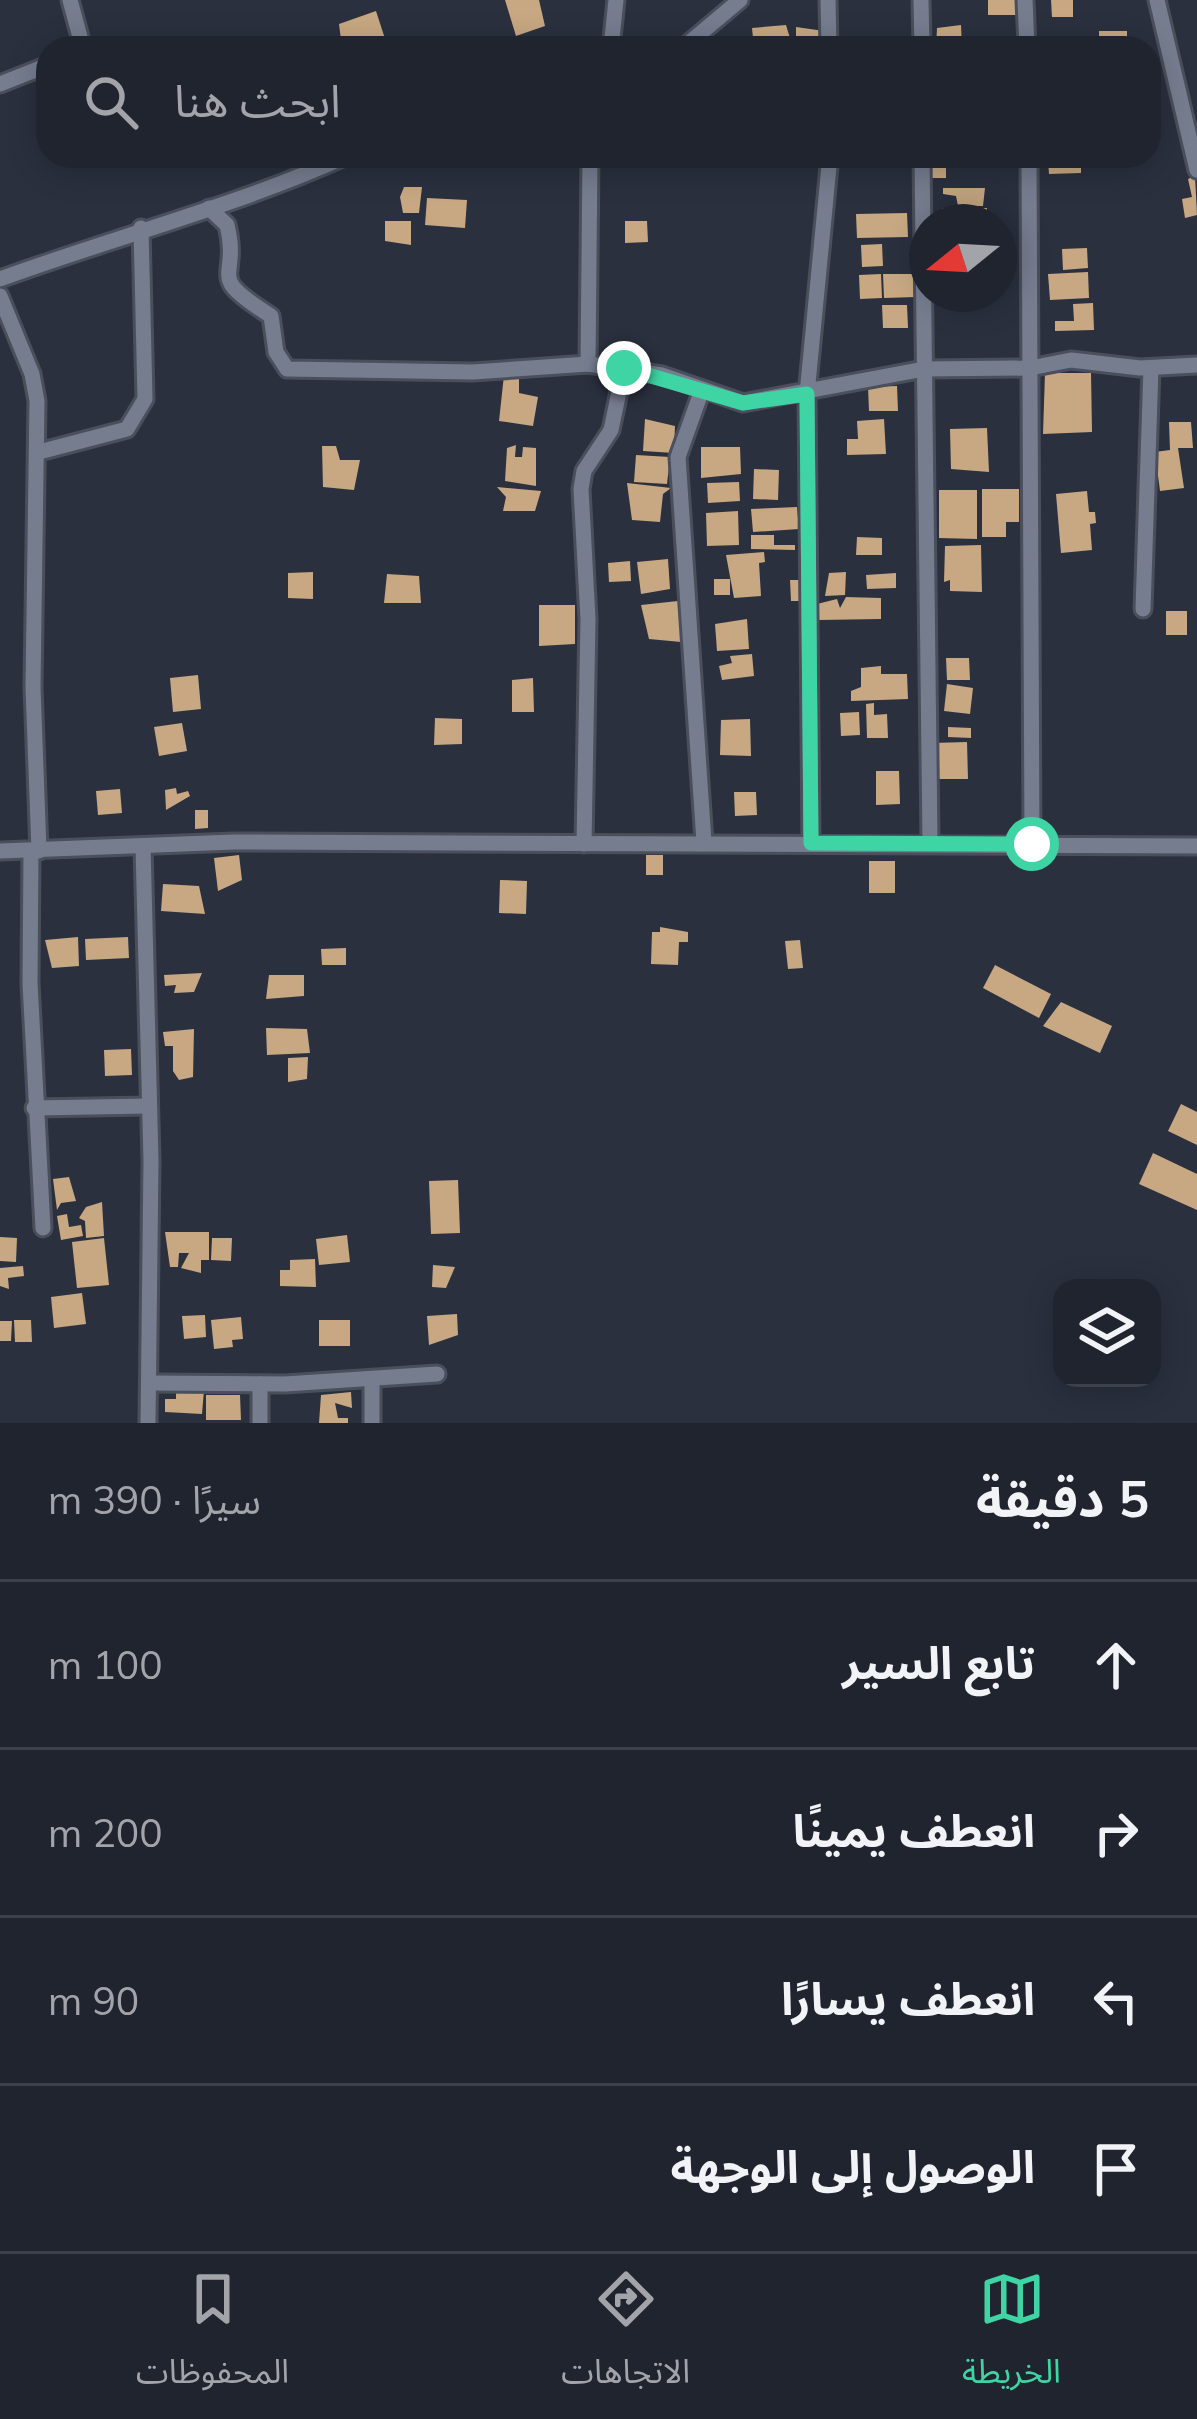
<!DOCTYPE html>
<html lang="ar">
<head>
<meta charset="utf-8">
<style>
	body { margin:0; font-family:Mulish,"Noto Sans Arabic",sans-serif; background:#2d303b; color:#f1f3f6; direction:rtl }
	.controls { position:absolute; right:36px; bottom:36px; display:grid; overflow:hidden; border-radius:24px; box-shadow:0 6px 30px #0003 }
	.controls button { width:108px; height:108px; display:grid; place-items:center; padding:0; border:0; border-bottom:3px solid #3d414b; background:#20242f; color:#f1f3f6; font:60px sans-serif }
	.compass { position:absolute; left:909px; top:204px; width:108px; height:108px; border-radius:50%; background:#20242f; box-shadow:0 6px 30px #0003; rotate:252deg }
	.stop { position:absolute; width:36px; height:36px; margin:-27px; border:9px solid #3ed4a3; border-radius:50%; background:#fff }
	.stop.end { background:#3ed4a3; border-color:#fff; box-shadow:0 3px 12px #0008 }
	.list { margin:0; padding:0; list-style:none }
	h2 { display:flex; justify-content:space-between; align-items:center; height:156px; margin:0; padding:0 48px; font-size:51px }
	h2 small { font-size:39px; font-weight:400; color:#a2a4aa }
	.list li { display:grid; grid-template-columns:78px 1fr auto; gap:36px; align-items:center; box-sizing:border-box; height:168px; padding:0 48px; border-top:3px solid #3d414b }
	.list b { display:block; font-size:45px; white-space:nowrap }
	.list em { font-size:39px; font-style:normal; color:#a2a4aa }
	.icon { flex:none; width:66px; height:66px; fill:none; stroke:currentColor; stroke-width:2; stroke-linecap:round; stroke-linejoin:round }
	.map { position:relative; flex:none; width:1197px; height:1423px; overflow:hidden; direction:ltr }
	.search { position:absolute; background:#20242f; box-shadow:0 6px 30px #0003; left:36px; right:36px; top:36px; height:132px; display:flex; align-items:center; gap:30px; box-sizing:border-box; padding:0 42px; border-radius:36px; color:#a2a4aa; font-size:45px }
	.sheet { height:828px; background:#20242f }
	nav { display:flex; justify-content:space-around; align-items:center; box-sizing:border-box; height:168px; border-top:3px solid #3d414b; background:#20242f; font-size:33px; color:#a2a4aa }
	nav a { display:grid; justify-items:center; gap:6px }
	nav .on { color:#3ed4a3 }
	.map>svg:first-child { display:block }
	.building { fill:#c7a882 }
	.lines { fill:none; stroke-linecap:round; stroke-linejoin:round }
	.street-casing { stroke:#4a4f5b; stroke-width:21 }
	.street { stroke:#767d8f; stroke-width:15 }
	.route { stroke:#3ed4a3; stroke-width:15 }
</style>
</head>
<body>
<div class="map">
<svg width="1197" height="1423" viewBox="0 0 1197 1423">
	<rect width="100%" height="100%" fill="#2b303f"/>
	<!-- building -->
	<g class="building">
		<polygon points="505,0 539,0 545,26 516,36"/>
		<rect x="988" y="0" width="32" height="15"/>
		<polygon points="1051,0 1073,0 1073,17 1052,17"/>
		<polygon points="376,11 388,48 342,48 339,24"/>
		<polygon points="786,25 793,48 754,48 752,28"/>
		<polygon points="961,25 962,48 936,48 937,28"/>
		<polygon points="796,27 824,31 825,48 796,48"/>
		<rect x="1099" y="31" width="28" height="17"/>
		<rect x="932" y="156" width="14" height="22"/>
		<polygon points="1081,160 1081,173 1049,174 1048,161"/>
		<polygon points="1195,176 1197,215 1185,218 1182,199 1192,197 1188,179"/>
		<polygon points="404,187 422,187 419,213 403,213 400,197"/>
		<polygon points="943,188 985,188 983,206 958,206 956,196 943,194"/>
		<polygon points="427,198 467,200 465,228 425,225"/>
		<polygon points="942,208 987,208 986,222 951,222 941,218"/>
		<polygon points="907,213 908,237 857,238 856,214"/>
		<polygon points="385,221 411,221 411,245 385,241"/>
		<polygon points="625,221 647,221 648,242 625,243"/>
		<polygon points="882,244 883,266 862,267 861,245"/>
		<polygon points="1087,248 1088,268 1063,270 1062,249"/>
		<polygon points="1088,272 1089,298 1050,300 1048,274"/>
		<polygon points="881,274 882,298 860,299 859,275"/>
		<polygon points="883,274 916,274 916,297 884,298"/>
		<polygon points="1093,303 1094,330 1055,331 1055,321 1074,321 1073,304"/>
		<polygon points="882,305 907,305 908,328 883,328"/>
		<polygon points="1045,373 1091,373 1092,432 1043,434"/>
		<polygon points="504,375 519,377 519,393 538,397 533,426 499,421"/>
		<polygon points="897,386 898,411 869,411 868,387"/>
		<polygon points="645,419 675,426 674,453 643,451"/>
		<polygon points="884,419 886,454 847,455 847,439 858,439 857,421"/>
		<polygon points="1169,422 1191,422 1193,448 1178,448 1184,488 1160,491 1155,452 1170,450"/>
		<polygon points="987,428 989,472 951,469 950,429"/>
		<polygon points="516,445 515,457 522,457 523,447 536,448 536,486 505,481 507,448"/>
		<polygon points="322,446 336,446 340,460 360,460 354,490 323,487"/>
		<polygon points="701,447 740,447 741,474 701,478"/>
		<polygon points="636,455 670,457 667,484 634,482"/>
		<polygon points="754,469 779,470 778,500 753,499"/>
		<polygon points="739,482 740,501 708,503 707,483"/>
		<polygon points="627,483 671,488 663,494 660,522 632,520"/>
		<polygon points="497,487 541,491 535,511 503,511 506,497"/>
		<polygon points="982,489 1019,489 1019,522 1006,522 1006,537 982,537"/>
		<polygon points="939,490 977,490 977,539 939,538"/>
		<polygon points="1087,491 1089,512 1095,512 1096,523 1090,524 1092,550 1061,553 1056,494"/>
		<polygon points="797,507 799,529 753,532 751,509"/>
		<polygon points="738,511 739,545 707,546 706,513"/>
		<polygon points="751,535 774,535 774,545 795,545 795,550 751,549"/>
		<polygon points="857,537 882,538 882,555 856,555"/>
		<polygon points="981,545 982,592 950,591 950,580 944,582 945,546"/>
		<polygon points="764,552 765,562 759,563 761,596 734,598 726,555"/>
		<polygon points="668,559 670,589 641,594 637,562"/>
		<polygon points="630,561 631,581 609,582 608,563"/>
		<polygon points="313,572 313,599 288,598 288,573"/>
		<polygon points="846,572 845,595 825,596 829,573"/>
		<polygon points="896,573 896,588 867,589 866,575"/>
		<polygon points="387,574 419,576 421,603 384,603"/>
		<rect x="714" y="579" width="16" height="16"/>
		<polygon points="790,580 802,580 803,601 791,601"/>
		<polygon points="846,597 881,598 881,619 819,620 817,604 837,599 840,608"/>
		<polygon points="678,601 681,642 649,639 641,605"/>
		<polygon points="539,605 575,605 575,644 539,646"/>
		<rect x="1166" y="611" width="21" height="24"/>
		<polygon points="747,619 749,649 717,651 715,624"/>
		<polygon points="752,654 754,676 722,680 719,666 732,663 730,656"/>
		<polygon points="946,658 969,658 970,680 947,680"/>
		<polygon points="881,666 881,674 907,674 908,699 851,701 851,691 861,687 861,668"/>
		<polygon points="198,675 201,709 173,712 170,678"/>
		<polygon points="533,678 534,712 512,712 512,680"/>
		<polygon points="947,684 973,688 970,714 944,711"/>
		<polygon points="874,703 874,715 887,714 888,738 867,738 866,704"/>
		<polygon points="859,712 860,735 841,736 840,713"/>
		<polygon points="435,718 462,719 462,744 434,745"/>
		<polygon points="750,719 751,756 720,755 721,720"/>
		<polygon points="182,723 187,751 159,756 154,727"/>
		<polygon points="948,727 971,728 971,738 948,737"/>
		<polygon points="967,742 968,779 932,779 932,743"/>
		<polygon points="876,771 899,771 900,804 876,805"/>
		<polygon points="176,788 177,794 188,791 190,796 166,810 165,790"/>
		<polygon points="120,789 122,813 98,815 96,791"/>
		<polygon points="734,792 756,792 757,815 735,816"/>
		<polygon points="195,810 208,810 208,828 195,829"/>
		<polygon points="239,855 242,880 218,891 214,858"/>
		<rect x="646" y="855" width="17" height="20"/>
		<rect x="869" y="861" width="26" height="32"/>
		<polygon points="500,880 527,881 526,914 499,913"/>
		<polygon points="163,884 199,886 205,914 161,911"/>
		<polygon points="660,927 688,932 688,942 679,942 678,965 651,964 652,932 660,932"/>
		<polygon points="78,937 79,966 52,968 45,940"/>
		<polygon points="128,937 129,958 86,960 85,939"/>
		<polygon points="800,940 803,968 788,969 785,941"/>
		<polygon points="346,948 346,965 322,965 321,949"/>
		<polygon points="995,965 1051,994 1039,1018 983,988"/>
		<polygon points="202,973 194,992 174,993 176,985 165,986 164,975"/>
		<polygon points="269,975 304,975 304,996 266,999"/>
		<polygon points="1061,1002 1112,1026 1100,1053 1043,1026"/>
		<polygon points="266,1028 307,1029 310,1053 267,1055"/>
		<polygon points="194,1029 193,1077 179,1080 173,1071 173,1046 165,1046 163,1032"/>
		<polygon points="131,1049 132,1075 105,1076 104,1050"/>
		<polygon points="308,1057 307,1079 288,1082 288,1058"/>
		<polygon points="1181,1104 1197,1112 1197,1145 1168,1131"/>
		<polygon points="1153,1153 1197,1174 1197,1210 1139,1184"/>
		<polygon points="69,1177 76,1201 61,1203 57,1210 53,1179"/>
		<polygon points="458,1180 460,1233 431,1234 429,1181"/>
		<polygon points="102,1202 104,1236 86,1238 85,1221 79,1218 86,1207"/>
		<polygon points="67,1214 69,1227 81,1225 83,1236 61,1240 57,1216"/>
		<polygon points="165,1232 209,1232 209,1260 201,1260 201,1273 181,1268 189,1253 179,1253 178,1267 170,1267"/>
		<polygon points="347,1235 350,1262 319,1265 316,1239"/>
		<polygon points="0,1237 17,1238 16,1262 0,1261"/>
		<polygon points="104,1238 109,1285 77,1288 72,1242"/>
		<polygon points="212,1238 232,1238 231,1261 211,1260"/>
		<polygon points="315,1259 316,1287 280,1286 280,1270 290,1270 290,1260"/>
		<polygon points="433,1265 455,1267 446,1288 432,1287"/>
		<polygon points="23,1266 24,1276 8,1278 9,1289 0,1286 0,1268"/>
		<polygon points="82,1293 86,1324 54,1328 51,1297"/>
		<polygon points="457,1314 458,1335 429,1345 427,1316"/>
		<polygon points="205,1315 206,1337 184,1339 182,1316"/>
		<polygon points="241,1317 243,1339 232,1340 233,1347 214,1349 211,1320"/>
		<polygon points="14,1320 31,1320 32,1342 15,1342"/>
		<rect x="319" y="1320" width="31" height="26"/>
		<polygon points="0,1321 12,1321 11,1341 0,1341"/>
		<polygon points="176,1388 204,1390 202,1414 165,1412 165,1399 176,1399"/>
		<polygon points="351,1392 352,1408 335,1403 338,1418 348,1418 348,1423 319,1423 321,1395"/>
		<polygon points="206,1395 240,1395 241,1420 206,1420"/>
	</g>
	<g class="lines">
		<defs>
			<g id="street">
				<polyline points="70,0 80,37 76,48"/>
				<polyline points="828,0 829,48"/>
				<polyline points="921,0 922,48"/>
				<polyline points="1025,0 1027,48"/>
				<polyline points="1157,0 1197,170"/>
				<polyline points="611,48 616,0"/>
				<polyline points="683,48 740,0"/>
				<polyline points="0,84 48,65"/>
				<polyline points="590,156 588,364 662,375 743,403 924,369 1030,368 1071,360 1140,368 1197,365"/>
				<polyline points="922,156 930,843"/>
				<polyline points="1029,156 1032,844"/>
				<path d="M 209,208 L 227,225 C 241,282 203,273 271,316 L 276,352 L 287,369 L 473,372 L 588,364"/>
				<path d="M 0,279 C 115,237 236,206 347,156"/>
				<polyline points="0,296 32,374 37,401 33,687 39,851"/>
				<polyline points="702,390 678,457 704,842"/>
				<polyline points="39,452 127,429 145,399 141,228"/>
				<polyline points="1143,609 1151,368"/>
				<polyline points="811,843 807,394 830,156"/>
				<polyline points="584,844 588,619 581,489 584,471 611,430 624,368"/>
				<polyline points="143,846 151,1161 148,1423"/>
				<polyline points="0,851 234,842 1197,846"/>
				<polyline points="31,851 30,983 43,1228"/>
				<polyline points="34,1108 149,1106"/>
				<polyline points="149,1383 285,1384 437,1374"/>
				<polyline points="260,1384 260,1423"/>
				<polyline points="372,1423 372,1380"/>
			</g>
		</defs>
		<!-- street casing -->
		<use href="#street" class="street-casing"/>
		<!-- street -->
		<use href="#street" class="street"/>
	</g>
	<g class="lines">
		<!-- route -->
		<polyline class="route" points="624,368 743,403 807,394 811,843 1032,844"/>
	</g>
</svg>
<div class="controls">
<button><svg class="icon" aria-label="layers" viewBox="0 0 24 24"><path d="M12 4l9 5-9 5-9-5zM3 14l9 5 9-5"/></svg></button>
</div>
<svg class="compass" viewBox="-18 -18 36 36"><path d="M0-13l5 13h-10z" fill="#e53935"/><path d="M0 13l5-13h-10z" fill="#a2a4aa"/></svg>
<div class="stop" style="left:1032px;top:844px"></div>
<div class="stop end" style="left:624px;top:368px"></div>
<div class="search"><svg class="icon" aria-label="search" viewBox="0 0 24 24"><circle cx="10" cy="10" r="6"/><path d="M15 15l6 6"/></svg>ابحث هنا</div>
</div>
<section class="sheet">
<h2>5 دقيقة<small>سيرًا · 390 m</small></h2>
<ul class="list">
<li><svg class="icon" aria-label="ahead" viewBox="0 0 24 24"><path d="M12 20V5M6 11l6-6 6 6"/></svg><div><b>تابع السير</b></div><em>100 m</em></li>
<li><svg class="icon" aria-label="right" viewBox="0 0 24 24"><path d="M7 20v-9h11M14 6l5 5-5 5"/></svg><div><b>انعطف يمينًا</b></div><em>200 m</em></li>
<li><svg class="icon" aria-label="left" viewBox="0 0 24 24"><path d="M17 20v-9H6M10 6l-5 5 5 5"/></svg><div><b>انعطف يسارًا</b></div><em>90 m</em></li>
<li><svg class="icon" aria-label="arrive" viewBox="0 0 24 24"><path d="M6 21V4h12l-3 4 3 4H6"/></svg><div><b>الوصول إلى الوجهة</b></div></li>
</ul>
</section>
<nav>
<a class="on"><svg class="icon" aria-label="map" viewBox="0 0 24 24"><path d="M3 6l6-2 6 2 6-2v14l-6 2-6-2-6 2zM9 4v14M15 6v14"/></svg>الخريطة</a>
<a><svg class="icon" aria-label="directions" viewBox="0 0 24 24"><path d="M12 3l9 9-9 9-9-9zM9 14v-3h6M13 9l2 2-2 2"/></svg>الاتجاهات</a>
<a><svg class="icon" aria-label="saved" viewBox="0 0 24 24"><path d="M7 4h10v16l-5-4-5 4z"/></svg>المحفوظات</a>
</nav>
</body>
</html>
